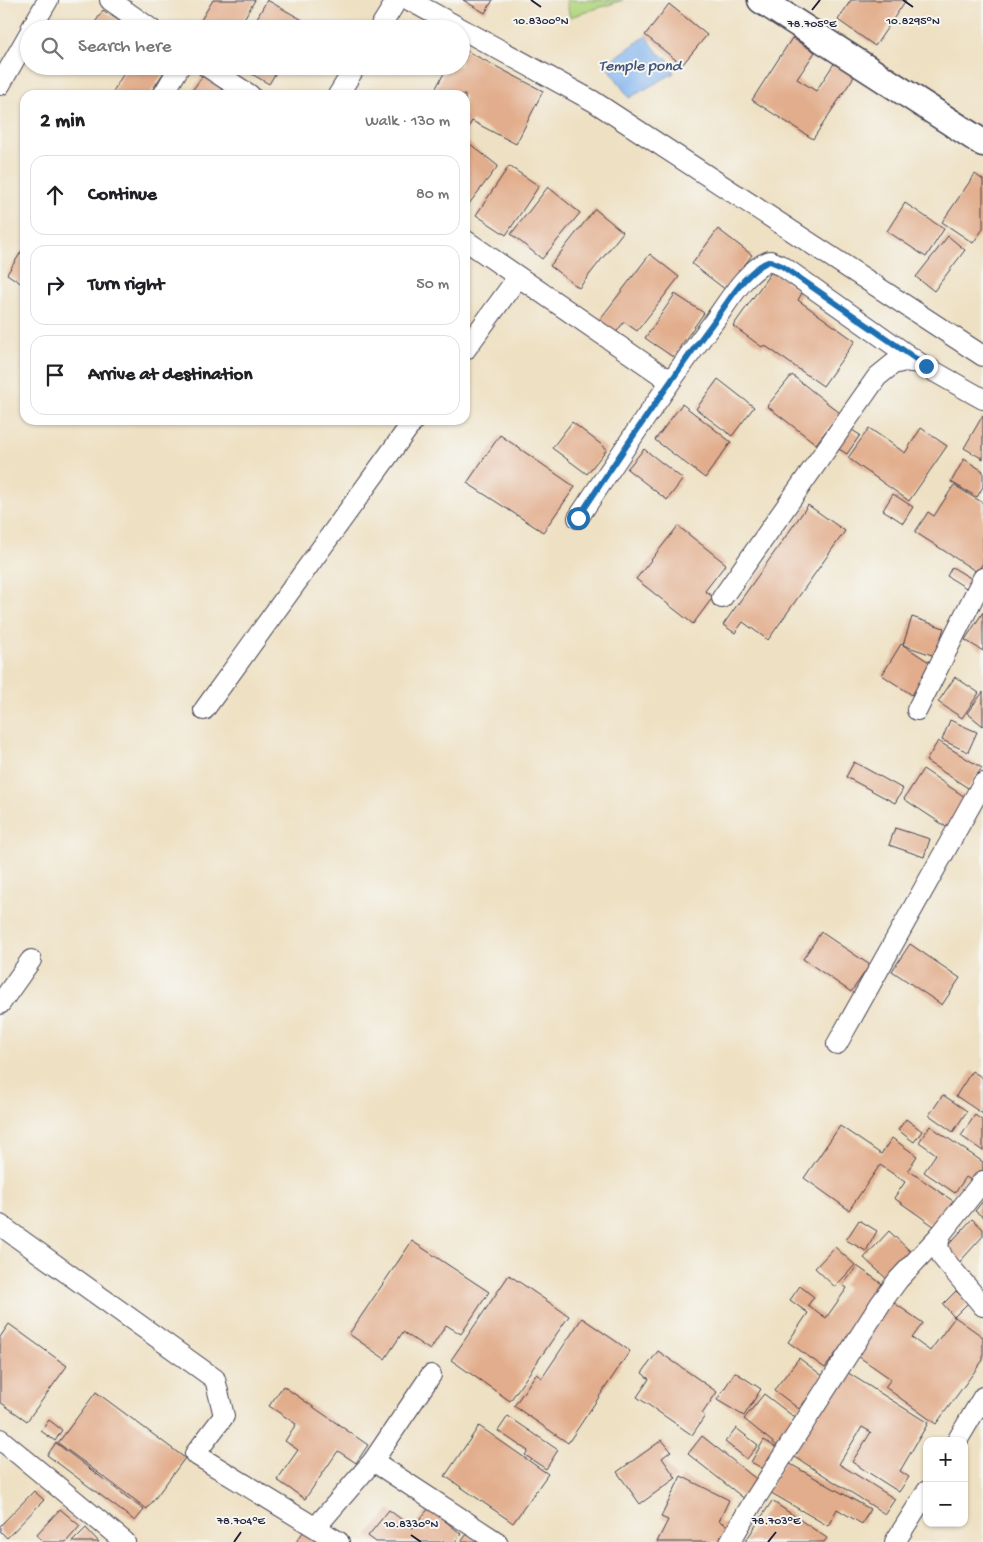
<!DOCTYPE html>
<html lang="en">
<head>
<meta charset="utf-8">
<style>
	body { margin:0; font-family:"Gochi Hand",sans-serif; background:#f2f2f2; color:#202124 }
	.controls { position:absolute; right:15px; bottom:15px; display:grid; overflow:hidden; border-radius:10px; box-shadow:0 1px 4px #0004 }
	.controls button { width:45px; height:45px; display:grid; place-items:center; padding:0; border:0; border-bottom:1px solid #e0e0e0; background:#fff; color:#202124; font:25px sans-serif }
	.stop { position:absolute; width:15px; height:15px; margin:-11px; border:4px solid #1f6fb2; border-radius:50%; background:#fff }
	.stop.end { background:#1f6fb2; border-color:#fff; box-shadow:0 1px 5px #0008 }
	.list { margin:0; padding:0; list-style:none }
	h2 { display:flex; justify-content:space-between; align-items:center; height:65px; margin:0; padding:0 20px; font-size:21px }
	h2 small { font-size:16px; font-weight:400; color:#757577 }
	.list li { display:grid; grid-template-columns:32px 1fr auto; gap:15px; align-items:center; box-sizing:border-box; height:80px; margin:0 10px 10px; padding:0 10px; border:1px solid #e0e0e0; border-radius:15px }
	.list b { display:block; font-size:19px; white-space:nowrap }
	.list em { font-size:16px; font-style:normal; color:#757577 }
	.icon { flex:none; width:28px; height:28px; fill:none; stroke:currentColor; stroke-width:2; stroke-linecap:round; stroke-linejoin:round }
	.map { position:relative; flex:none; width:983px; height:1542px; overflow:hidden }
	.search { position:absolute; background:#fff; box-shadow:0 1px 4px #0004; left:20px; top:20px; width:450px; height:55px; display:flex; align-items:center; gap:12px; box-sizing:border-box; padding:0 18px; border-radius:28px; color:#757577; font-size:19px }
	.panel { position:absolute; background:#fff; box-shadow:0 1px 4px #0004; left:20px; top:90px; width:450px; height:335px; border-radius:15px }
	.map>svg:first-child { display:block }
	.green { fill:#b2d680; stroke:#6a7c5e }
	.water { fill:#82b4ee; stroke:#526b94 }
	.building { fill:#e2ad8c }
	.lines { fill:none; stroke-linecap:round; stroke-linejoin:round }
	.minor-casing { stroke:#413e4f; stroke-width:22 }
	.tertiary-casing { stroke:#413e4f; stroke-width:29 }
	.minor { stroke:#fff; stroke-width:20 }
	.tertiary { stroke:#fff; stroke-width:26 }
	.route { stroke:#1f6fb2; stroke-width:6 }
	.ticks { fill:none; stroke:#22223b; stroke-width:2 }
	.labels { text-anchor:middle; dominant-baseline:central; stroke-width:4; stroke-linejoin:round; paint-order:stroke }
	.water-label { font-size:16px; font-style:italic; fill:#44557a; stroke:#f6f6f2 }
	.ticks-label { font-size:12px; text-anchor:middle; fill:#22223b; stroke:#f6f6f2; stroke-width:4; stroke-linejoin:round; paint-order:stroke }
</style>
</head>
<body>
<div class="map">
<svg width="983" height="1542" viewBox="0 0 983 1542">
	<rect width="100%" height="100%" fill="#f6f6f2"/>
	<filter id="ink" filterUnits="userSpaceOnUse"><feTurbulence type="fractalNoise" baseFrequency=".02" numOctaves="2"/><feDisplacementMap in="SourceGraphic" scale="10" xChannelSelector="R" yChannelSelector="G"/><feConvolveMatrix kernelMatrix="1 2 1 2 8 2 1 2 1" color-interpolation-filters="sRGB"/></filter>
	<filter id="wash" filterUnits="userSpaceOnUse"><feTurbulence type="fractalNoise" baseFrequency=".0096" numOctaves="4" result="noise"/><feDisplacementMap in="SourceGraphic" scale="20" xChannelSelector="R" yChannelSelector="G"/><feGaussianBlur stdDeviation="1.12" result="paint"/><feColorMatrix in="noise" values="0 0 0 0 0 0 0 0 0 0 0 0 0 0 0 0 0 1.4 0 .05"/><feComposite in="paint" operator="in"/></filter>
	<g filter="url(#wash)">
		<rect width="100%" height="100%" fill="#eee0c2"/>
		<!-- green -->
		<polygon class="green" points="566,0 623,0 570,17"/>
		<!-- water -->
		<polygon class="water" points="646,36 659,54 667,58 674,73 629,98 606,64"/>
		<g id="blocks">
			<!-- building -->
			<g class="building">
				<polygon points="213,0 255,0 238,29 204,29 198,25"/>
				<polygon points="267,0 306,22 301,29 251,29"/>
				<polygon points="463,0 493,0 485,13"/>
				<polygon points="851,0 906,0 875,46 838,20"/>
				<polygon points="669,4 707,35 682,65 645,35"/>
				<polygon points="103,10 131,29 91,29"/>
				<polygon points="792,38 815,52 797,79 816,91 835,62 855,75 813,139 752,100"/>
				<polygon points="461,48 543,91 516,144 472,121 466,131 465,130 465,95 432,95 448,66 461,66"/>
				<polygon points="128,66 168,66 149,95 111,95"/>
				<polygon points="238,66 280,66 269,84"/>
				<polygon points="204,74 232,95 189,95"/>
				<polygon points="465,140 498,166 465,209"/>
				<polygon points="509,166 539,186 506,235 476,215"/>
				<polygon points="975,174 983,180 983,229 973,243 942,222"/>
				<polygon points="548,187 580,213 542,259 511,234"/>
				<polygon points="905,203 944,229 926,257 887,231"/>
				<polygon points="595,209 623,232 579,288 550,266"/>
				<polygon points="718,229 752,255 726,290 692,264"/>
				<polygon points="948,236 965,250 934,291 916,277"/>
				<polygon points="23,249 25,250 25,286 7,274"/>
				<polygon points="650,254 679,277 637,331 624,322 614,335 597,323"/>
				<polygon points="772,271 802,293 798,300 855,341 823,386 764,345 762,347 733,326"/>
				<polygon points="675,294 704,313 673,357 645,338"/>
				<polygon points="792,375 840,413 816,444 767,406"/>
				<polygon points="718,379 754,407 732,436 696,409"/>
				<polygon points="682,404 731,442 705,478 655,440"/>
				<polygon points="983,415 983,459 964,448"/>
				<polygon points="572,422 607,449 587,474 552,448"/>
				<polygon points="847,427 860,435 847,454 834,446"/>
				<polygon points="869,428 905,453 921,428 947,446 909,501 848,458"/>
				<polygon points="500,435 575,487 543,532 467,483"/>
				<polygon points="644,449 683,479 667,500 627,469"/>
				<polygon points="964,459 983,471 983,487 977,497 951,482"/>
				<polygon points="954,485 983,503 983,563 977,572 915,532 928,512 934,516"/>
				<polygon points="893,494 913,507 903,523 883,510"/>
				<polygon points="808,505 845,531 768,640 743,622 735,633 723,625"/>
				<polygon points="678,526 726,564 705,591 713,597 693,624 636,579"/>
				<polygon points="952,567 977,582 971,591 947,576"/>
				<polygon points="983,612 983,651 965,640"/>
				<polygon points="912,617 944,628 935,656 903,645 932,664 912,695 882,675 901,644 903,645"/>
				<polygon points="955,677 979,693 962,718 938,702"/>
				<polygon points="983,692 983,726 967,713"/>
				<polygon points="950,720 977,732 968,752 942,740"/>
				<polygon points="938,741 982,768 968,788 926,761"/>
				<polygon points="854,762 903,789 895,803 846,777"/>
				<polygon points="923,769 968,799 948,828 904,799"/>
				<polygon points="895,828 930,839 924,857 889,845"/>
				<polygon points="821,932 870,965 851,992 803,959"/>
				<polygon points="910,944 960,978 942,1005 892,971"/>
				<polygon points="972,1071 983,1078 983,1114 956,1096"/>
				<polygon points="943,1095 967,1111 953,1132 929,1115"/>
				<polygon points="975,1115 983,1121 983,1151 961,1136"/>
				<polygon points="906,1119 922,1131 914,1142 898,1130"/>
				<polygon points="840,1126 881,1154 892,1138 917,1156 908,1170 956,1203 938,1229 894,1198 905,1182 880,1165 849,1210 804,1178"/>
				<polygon points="930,1126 983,1162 983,1172 976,1183 966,1177 955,1193 924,1172 936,1154 919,1142"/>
				<polygon points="983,1201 983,1217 975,1211"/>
				<polygon points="972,1219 983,1229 983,1236 957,1265 942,1252"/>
				<polygon points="859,1220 877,1231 866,1251 846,1240"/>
				<polygon points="889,1231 913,1254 889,1281 864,1258"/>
				<polygon points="412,1241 489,1292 461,1334 446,1325 430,1350 403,1332 385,1359 349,1334"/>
				<polygon points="835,1247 855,1265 835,1287 815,1268"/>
				<polygon points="857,1266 885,1286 825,1368 788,1342 808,1313 790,1300 800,1286 814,1297 808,1305 826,1318 847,1288 843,1285"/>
				<polygon points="509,1275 569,1316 510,1401 451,1360"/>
				<polygon points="956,1291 968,1303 954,1317 943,1304"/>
				<polygon points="890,1300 923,1323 912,1338 930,1351 955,1317 983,1337 983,1360 936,1424 885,1387 891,1379 852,1352"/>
				<polygon points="582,1318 630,1351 568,1443 514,1406 536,1374 542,1378"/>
				<polygon points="9,1324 67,1366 27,1421 0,1402 0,1337"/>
				<polygon points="658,1351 717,1392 702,1414 705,1416 692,1435 637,1397 649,1379 642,1373"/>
				<polygon points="799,1358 824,1377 799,1409 774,1390"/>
				<polygon points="845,1371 928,1423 900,1471 909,1477 899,1492 852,1462 871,1432 862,1427 839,1464 895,1499 885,1514 792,1455"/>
				<polygon points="735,1372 761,1389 744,1416 717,1400"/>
				<polygon points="283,1386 368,1445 356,1463 338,1451 305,1499 277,1480 298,1450 285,1441 296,1424 269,1406"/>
				<polygon points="96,1392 185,1458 147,1509 58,1443"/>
				<polygon points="764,1394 802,1423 781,1449 744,1419"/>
				<polygon points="508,1416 558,1450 546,1469 525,1455 528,1451 498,1431"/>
				<polygon points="49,1420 62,1430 55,1441 41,1431"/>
				<polygon points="479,1426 548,1474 513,1523 445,1476"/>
				<polygon points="736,1428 758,1445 747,1459 725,1442"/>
				<polygon points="702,1436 760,1482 746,1500 688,1454"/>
				<polygon points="662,1440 671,1451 662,1458 676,1478 640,1504 617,1472"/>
				<polygon points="764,1440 780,1450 767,1471 751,1462"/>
				<polygon points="56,1443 144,1510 135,1521 47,1455"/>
				<polygon points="785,1461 870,1509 862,1524 837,1509 828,1526 768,1491"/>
				<polygon points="681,1476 729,1500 719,1521 732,1528 725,1542 657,1542 668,1520 661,1517"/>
				<polygon points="34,1491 44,1500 7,1538 0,1531 0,1526"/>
				<polygon points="772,1501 827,1538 824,1542 745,1542"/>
				<polygon points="429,1508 461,1534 455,1542 376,1542 368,1536 389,1510 413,1528"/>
				<polygon points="60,1509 80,1526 66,1542 44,1542 36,1535"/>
				<polygon points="86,1528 99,1542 72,1542"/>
				<polygon points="306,1528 326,1542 296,1542"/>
				<polygon points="467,1534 478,1542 461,1542"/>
			</g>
		</g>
	</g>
	<g filter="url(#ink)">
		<use href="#blocks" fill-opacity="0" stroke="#413e4f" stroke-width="1"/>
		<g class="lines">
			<defs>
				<g id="minor">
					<polyline points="110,0 151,29"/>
					<polyline points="409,0 593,101 983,356"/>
					<polyline points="31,29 48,0"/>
					<polyline points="379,29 397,0"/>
					<polyline points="206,66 250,95"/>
					<polyline points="0,85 29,34"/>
					<polyline points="163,95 180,66"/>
					<polyline points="338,95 356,66"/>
					<polyline points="465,240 670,381"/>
					<polyline points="465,350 518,277"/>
					<path d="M 578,518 C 622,452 665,387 712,324 C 727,304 746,269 770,261 L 782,266 L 919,363"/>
					<polyline points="722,598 877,377 893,364 905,361 919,363 983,399"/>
					<polyline points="204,710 414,420"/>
					<polyline points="917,710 983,578"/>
					<polyline points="0,1004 31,960"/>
					<polyline points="837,1044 983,783"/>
					<polyline points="983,1181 940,1235 938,1247 943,1258 983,1306"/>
					<polyline points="0,1225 215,1379 224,1416 195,1454 339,1542"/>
					<polyline points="0,1439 125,1542"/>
					<polyline points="957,1441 983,1397"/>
					<polyline points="373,1461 497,1542"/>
					<polyline points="316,1527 373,1461 431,1375"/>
					<polyline points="730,1542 752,1504 881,1303 898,1280 940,1235"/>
					<polyline points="895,1542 927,1491"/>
				</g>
				<polyline id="tertiary" points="761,0 983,143"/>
			</defs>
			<!-- minor casing -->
			<use href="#minor" class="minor-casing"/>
			<!-- tertiary casing -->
			<use href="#tertiary" class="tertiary-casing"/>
			<!-- minor -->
			<use href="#minor" class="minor"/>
			<!-- tertiary -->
			<use href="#tertiary" class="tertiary"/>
		</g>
	</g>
	<g class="lines" filter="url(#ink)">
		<!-- route -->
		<path class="route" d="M 578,518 C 622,452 665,387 712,324 C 727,304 746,269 770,261 L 782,266 L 926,366"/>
	</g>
	<!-- ticks -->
	<path class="ticks" d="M 531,0 L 541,7M 903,0 L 913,7M 812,10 L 820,0M 411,1535 L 421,1542M 234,1542 L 241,1532M 768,1542 L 776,1532"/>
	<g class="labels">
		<!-- water labels -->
		<g class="water-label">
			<text x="640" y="67">Temple pond</text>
		</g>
	</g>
	<g class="ticks-label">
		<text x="541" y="24">10.8300°N</text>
		<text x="913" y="24">10.8295°N</text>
		<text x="812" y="27">78.705°E</text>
		<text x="241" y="1524">78.704°E</text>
		<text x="776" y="1524">78.703°E</text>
		<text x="411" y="1527">10.8330°N</text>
	</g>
</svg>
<div class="controls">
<button>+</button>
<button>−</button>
</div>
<div class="stop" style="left:578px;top:518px"></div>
<div class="stop end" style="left:926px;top:366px"></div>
<div class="search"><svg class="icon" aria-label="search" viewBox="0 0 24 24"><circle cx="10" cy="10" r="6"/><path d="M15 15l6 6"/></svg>Search here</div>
<section class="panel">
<h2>2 min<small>Walk · 130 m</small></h2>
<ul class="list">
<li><svg class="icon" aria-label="ahead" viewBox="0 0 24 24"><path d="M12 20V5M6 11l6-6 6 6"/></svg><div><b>Continue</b></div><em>80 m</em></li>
<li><svg class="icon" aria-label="right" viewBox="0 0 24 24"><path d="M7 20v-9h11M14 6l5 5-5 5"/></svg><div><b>Turn right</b></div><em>50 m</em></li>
<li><svg class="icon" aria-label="arrive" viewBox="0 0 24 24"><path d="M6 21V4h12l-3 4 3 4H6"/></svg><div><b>Arrive at destination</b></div></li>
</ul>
</section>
</div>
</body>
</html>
